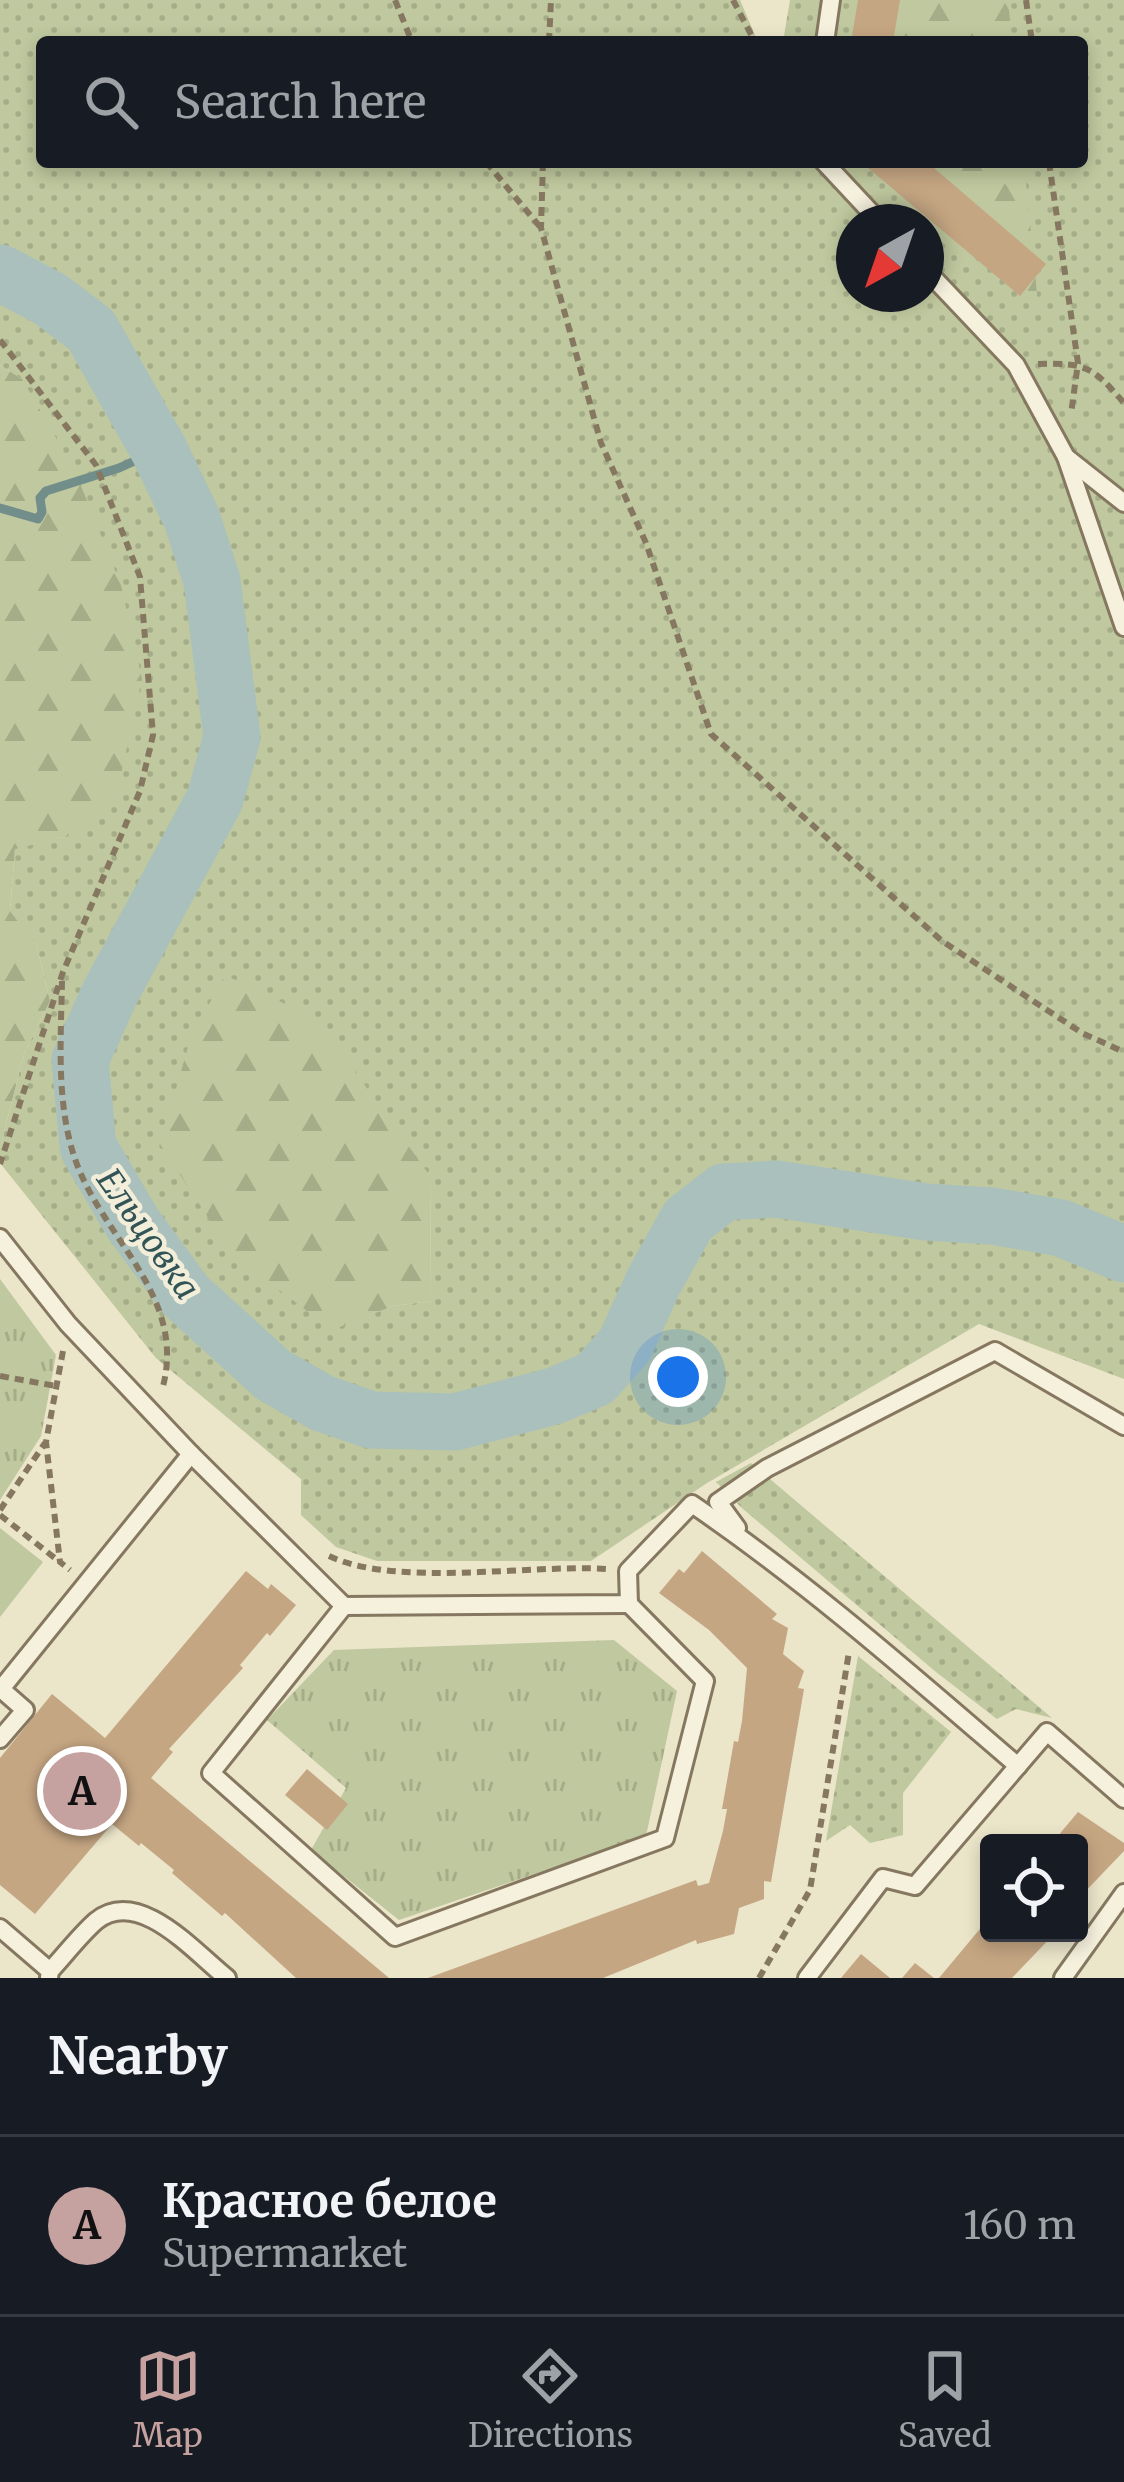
<!DOCTYPE html>
<html lang="en">
<head>
<meta charset="utf-8">
<style>
	body { margin:0; font-family:Merriweather,serif; background:#20242c; color:#f1f3f6 }
	.controls { position:absolute; right:36px; bottom:36px; display:grid; overflow:hidden; border-radius:12px; box-shadow:0 6px 18px #0003 }
	.controls button { width:108px; height:108px; display:grid; place-items:center; padding:0; border:0; border-bottom:3px solid #363941; background:#171b24; color:#f1f3f6; font:60px sans-serif }
	.compass { position:absolute; left:836px; top:204px; width:108px; height:108px; border-radius:50%; background:#171b24; box-shadow:0 6px 18px #0003; rotate:220deg }
	.you { position:absolute; left:678px; top:1377px; width:42px; height:42px; margin:-30px; border:9px solid #fff; border-radius:50%; background:#1a73e8; box-shadow:0 0 0 18px #1a73e833 }
	.badge { display:grid; place-items:center; width:78px; height:78px; border-radius:50%; background:#c5a29f; color:#111; font-size:39px; font-weight:700 }
	.pin { position:absolute; translate:-50% -50%; border:6px solid #fff; box-shadow:0 3px 12px #0006 }
	.list { margin:0; padding:0; list-style:none }
	h2 { display:flex; justify-content:space-between; align-items:center; height:156px; margin:0; padding:0 48px; font-size:51px }
	h2 small { font-size:39px; font-weight:400; color:#9ea1a6 }
	.list li { display:grid; grid-template-columns:78px 1fr auto; gap:36px; align-items:center; box-sizing:border-box; height:180px; padding:0 48px; border-top:3px solid #363941 }
	.list b { display:block; font-size:45px; white-space:nowrap }
	.list p { margin:0; font-size:39px; white-space:nowrap; color:#9ea1a6 }
	.list em { font-size:39px; font-style:normal; color:#9ea1a6 }
	.icon { flex:none; width:66px; height:66px; fill:none; stroke:currentColor; stroke-width:2; stroke-linecap:round; stroke-linejoin:round }
	.map { position:relative; flex:none; width:1124px; height:1978px; overflow:hidden }
	.search { position:absolute; background:#171b24; box-shadow:0 6px 18px #0003; left:36px; right:36px; top:36px; height:132px; display:flex; align-items:center; gap:30px; box-sizing:border-box; padding:0 42px; border-radius:12px; color:#9ea1a6; font-size:45px }
	.sheet { height:336px; background:#171b24 }
	nav { display:flex; justify-content:space-around; align-items:center; box-sizing:border-box; height:168px; border-top:3px solid #363941; background:#171b24; font-size:33px; color:#9ea1a6 }
	nav a { display:grid; justify-items:center; gap:6px }
	nav .on { color:#c5a29f }
	.map>svg:first-child { display:block }
	.grass { fill:url(#grass-dots); fill-rule:evenodd }
	.forest { fill:url(#forest-firs) }
	.park { fill:url(#park-tufts) }
	.pitch { fill:#bfc89e }
	.lines { fill:none; stroke-linecap:round; stroke-linejoin:round }
	.stream { stroke:#718e8a; stroke-width:9 }
	.river { stroke:#aac0bc; stroke-width:57 }
	.building { fill:#c5a683 }
	.service-casing { stroke:#867860; stroke-width:22 }
	.path { stroke:#867860; stroke-width:6; stroke-dasharray:9 6; stroke-linecap:butt }
	.service { stroke:#f6f1dd; stroke-width:16 }
	.labels { text-anchor:middle; dominant-baseline:central; stroke-width:9; stroke-linejoin:round; paint-order:stroke }
	.water-label { font-size:33px; font-style:italic; fill:#335456; stroke:#f3eed9 }
</style>
</head>
<body>
<div class="map">
<svg width="1124" height="1978" viewBox="0 0 1124 1978">
	<defs>
		<pattern id="grass-dots" width="8" height="8" patternUnits="userSpaceOnUse" patternTransform="scale(3)"><rect width="8" height="8" fill="#bfc89e"/><path d="M2 2h.1M6 6h.1" fill="none" stroke="#a5ac88" stroke-width="1.8" stroke-linecap="round"/></pattern>
		<pattern id="forest-firs" width="22" height="20" patternUnits="userSpaceOnUse" patternTransform="scale(3)"><rect width="22" height="20" fill="#bfc89e"/><path d="M5 1l3.5 6h-7zM16 11l3.5 6h-7z" fill="#a5ac88"/></pattern>
		<pattern id="park-tufts" width="24" height="20" patternUnits="userSpaceOnUse" patternTransform="scale(3)"><rect width="24" height="20" fill="#bfc89e"/><path d="M3 7l-1-3M5 7V3M7 7l1-3M15 17l-1-3M17 17v-4M19 17l1-3" fill="none" stroke="#a5ac88"/></pattern>
	</defs>
	<rect width="100%" height="100%" fill="#ebe5ca"/>
	<!-- grass -->
	<g class="grass">
		<path d="M 0,0 L 740,0 L 758,42 L 42,42 L 42,162 L 1082,162 L 1082,42 L 783,42 L 790,0 L 1124,0 L 1124,1379 L 979,1324 L 707,1483 L 591,1561 L 377,1561 L 336,1547 L 301,1515 L 301,1479 L 156,1358 L 0,1163 L 0,1148 L 24,1054 L 50,1001 L 37,947 L 10,912 L 15,848 L 65,837 L 22,379 L 0,365 ZM 854,222 L 926,222 L 926,294 L 854,294 ZM 430,1176 L 431,1301 L 393,1306 L 331,1329 Z"/>
		<polygon points="751,1463 1052,1718 1016,1709 997,1719 936,1672 743,1509 716,1482"/>
		<polygon points="858,1656 951,1732 903,1793 903,1835 870,1843 850,1825 826,1841"/>
	</g>
	<!-- forest -->
	<g class="forest">
		<polygon points="888,0 1008,0 1012,42 876,42"/>
		<polygon points="888,162 1024,162 1038,304 951,216"/>
		<polygon points="0,365 22,379 75,471 121,585 142,679 117,793 65,837 15,849 10,911 37,947 50,1001 24,1054 0,1148"/>
		<polygon points="225,975 318,1020 430,1176 431,1301 393,1306 332,1330 232,1254 160,1144 191,1037"/>
	</g>
	<!-- park -->
	<g class="park">
		<polygon points="0,1279 56,1355 41,1436 0,1500"/>
		<polygon points="614,1640 677,1691 646,1836 399,1920 311,1850 346,1788 267,1720 334,1650"/>
	</g>
	<!-- pitch -->
	<polygon class="pitch" points="0,1528 43,1562 0,1617"/>
	<g class="lines">
		<!-- stream -->
		<polyline class="stream" points="0,508 38,519 42,512 40,498 46,491 119,468 159,450"/>
		<!-- river -->
		<polyline class="river" points="0,273 50,299 91,330 159,450 192,519 212,581 232,737 215,799 110,993 80,1060 88,1147 133,1224 186,1296 273,1375 322,1403 371,1420 455,1422 554,1396 595,1379 625,1345 654,1281 688,1220 724,1192 776,1189 926,1212 992,1216 1061,1228 1124,1254"/>
	</g>
	<!-- building -->
	<g class="building">
		<polygon points="858,0 900,0 893,42 851,42"/>
		<polygon points="861,162 927,162 1046,264 1020,296"/>
		<polygon points="702,1551 777,1614 772,1619 788,1628 783,1654 804,1671 798,1688 804,1689 771,1882 764,1881 764,1899 739,1908 734,1934 697,1944 696,1940 603,1978 428,1978 696,1880 698,1886 709,1883 723,1831 727,1809 722,1809 734,1741 738,1742 742,1721 747,1668 709,1630 659,1593 679,1569 684,1573"/>
		<polygon points="246,1571 268,1589 271,1584 296,1605 270,1636 267,1633 240,1665 243,1668 169,1749 173,1752 151,1778 389,1978 296,1978 225,1913 222,1916 172,1873 174,1870 141,1843 139,1846 112,1824 35,1914 0,1885 0,1758 52,1694 105,1738"/>
		<polygon points="307,1769 348,1804 327,1830 285,1795"/>
		<polygon points="1078,1812 1124,1843 1124,1851 1079,1898 1079,1843 1052,1843"/>
		<polygon points="989,1918 989,1933 1055,1933 1012,1978 939,1978"/>
		<polygon points="861,1954 890,1978 841,1978"/>
		<polygon points="915,1963 934,1978 902,1978"/>
	</g>
	<g class="lines">
		<defs>
			<g id="service">
				<polyline points="825,42 831,0"/>
				<polyline points="824,162 880,222"/>
				<polyline points="926,270 1016,365 1066,457 1124,503"/>
				<polyline points="1066,457 1124,627"/>
				<path d="M 0,1238 L 68,1324 L 191,1454 L 344,1606 L 629,1604 L 628,1571 L 692,1504 C 808,1583 912,1675 1018,1766"/>
				<polyline points="737,1528 718,1502 767,1468 995,1351 1124,1426"/>
				<polyline points="344,1606 211,1773 395,1937 665,1838 705,1681 629,1604"/>
				<polyline points="0,1739 25,1710 1,1689 191,1454"/>
				<polyline points="0,1928 50,1971"/>
				<path d="M 49,1978 L 50,1971 C 65,1955 79,1936 96,1921 C 139,1886 195,1953 227,1978"/>
				<polyline points="807,1978 883,1878 915,1886 1047,1732 1124,1799"/>
				<polyline points="1063,1978 1124,1893"/>
			</g>
		</defs>
		<!-- service casing -->
		<use href="#service" class="service-casing"/>
		<!-- path -->
		<g class="path">
			<polyline points="395,0 412,42"/>
			<polyline points="733,0 755,42"/>
			<polyline points="1026,0 1032,42"/>
			<polyline points="549,42 551,0"/>
			<polyline points="486,162 541,228"/>
			<polyline points="543,162 541,228 601,443 646,543 711,734 942,941 1082,1033 1124,1052"/>
			<polyline points="1049,162 1078,363 1071,414"/>
			<polyline points="0,340 96,465 140,577 153,735 140,791 63,972 0,1164"/>
			<path d="M 1038,364 C 1086,363 1092,366 1124,403"/>
			<path d="M 62,981 C 61,1039 56,1100 74,1156 C 101,1239 189,1295 162,1390"/>
			<polyline points="63,1351 46,1442 60,1562 70,1570"/>
			<polyline points="0,1376 56,1386"/>
			<polyline points="0,1510 45,1443"/>
			<polyline points="0,1515 60,1562"/>
			<path d="M 329,1556 C 397,1588 528,1564 607,1569"/>
			<polyline points="759,1978 810,1890 849,1652"/>
		</g>
		<!-- service -->
		<use href="#service" class="service"/>
	</g>
	<g class="labels">
		<!-- water labels -->
		<g class="water-label">
			<text transform="translate(148 1234) rotate(55)">Ельцовка</text>
		</g>
	</g>
</svg>
<div class="controls">
<button><svg class="icon" aria-label="locate" viewBox="0 0 24 24"><circle cx="12" cy="12" r="6"/><path d="M12 2v4M12 18v4M2 12h4M18 12h4"/></svg></button>
</div>
<svg class="compass" viewBox="-18 -18 36 36"><path d="M0-13l5 13h-10z" fill="#e53935"/><path d="M0 13l5-13h-10z" fill="#9ea1a6"/></svg>
<div class="you"></div>
<div class="pin badge" style="left:82px;top:1791px">A</div>
<div class="search"><svg class="icon" aria-label="search" viewBox="0 0 24 24"><circle cx="10" cy="10" r="6"/><path d="M15 15l6 6"/></svg>Search here</div>
</div>
<section class="sheet">
<h2>Nearby<small></small></h2>
<ul class="list">
<li><span class="badge">A</span><div><b>Красное белое</b><p>Supermarket</p></div><em>160 m</em></li>
</ul>
</section>
<nav>
<a class="on"><svg class="icon" aria-label="map" viewBox="0 0 24 24"><path d="M3 6l6-2 6 2 6-2v14l-6 2-6-2-6 2zM9 4v14M15 6v14"/></svg>Map</a>
<a><svg class="icon" aria-label="directions" viewBox="0 0 24 24"><path d="M12 3l9 9-9 9-9-9zM9 14v-3h6M13 9l2 2-2 2"/></svg>Directions</a>
<a><svg class="icon" aria-label="saved" viewBox="0 0 24 24"><path d="M7 4h10v16l-5-4-5 4z"/></svg>Saved</a>
</nav>
</body>
</html>
